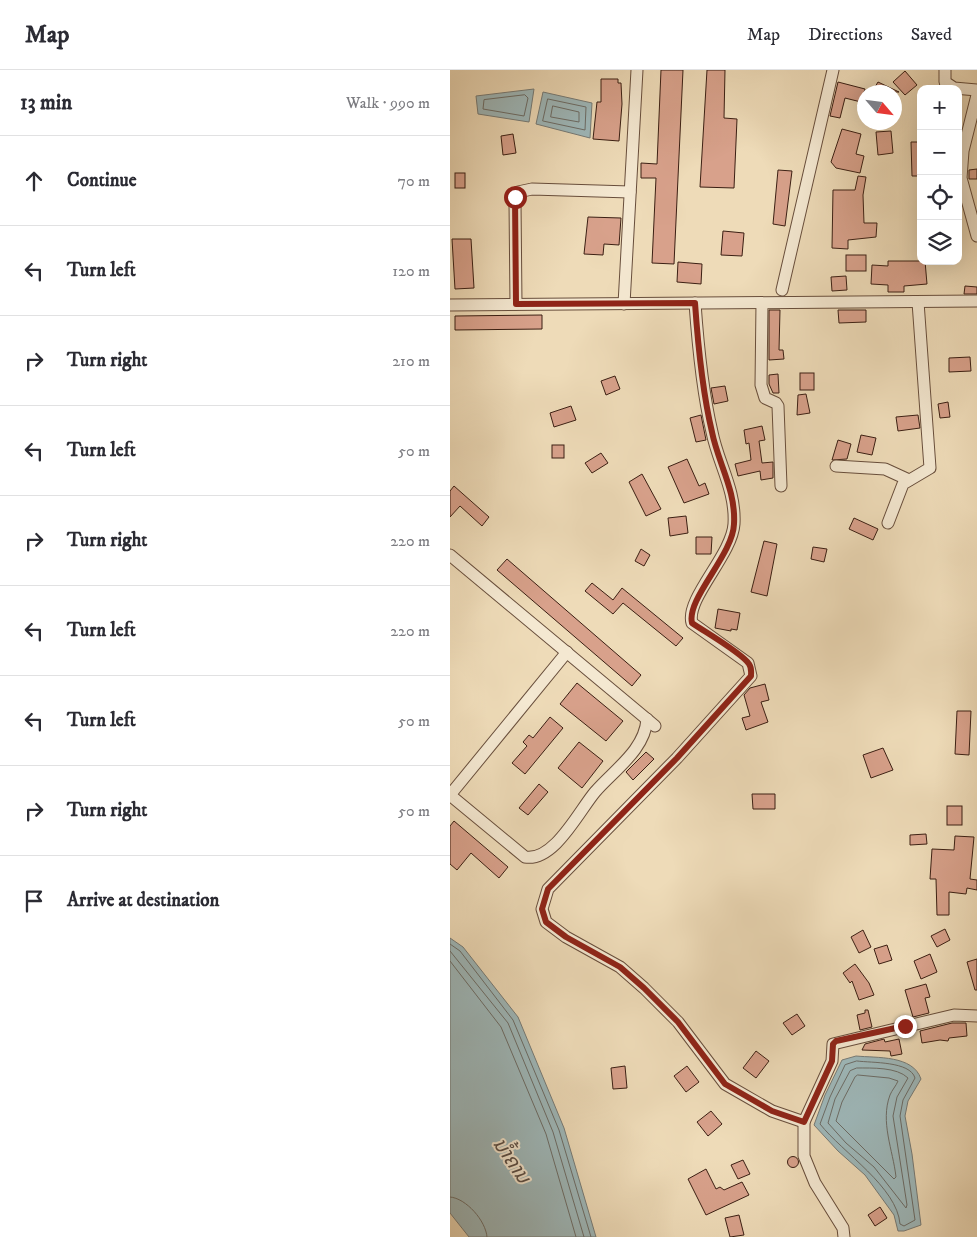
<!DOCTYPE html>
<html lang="en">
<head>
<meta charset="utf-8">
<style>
	body { margin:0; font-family:"IM FELL DW Pica","Noto Sans Lao",serif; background:#f7f7f7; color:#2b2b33 }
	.controls { position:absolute; right:15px; top:15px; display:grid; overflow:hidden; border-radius:10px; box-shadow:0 5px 20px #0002 }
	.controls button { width:45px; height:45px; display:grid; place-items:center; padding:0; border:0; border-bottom:1px solid #e1e1e2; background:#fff; color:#2b2b33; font:25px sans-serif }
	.compass { position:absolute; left:407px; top:15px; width:45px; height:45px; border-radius:50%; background:#fff; box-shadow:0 5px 20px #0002; rotate:118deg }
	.stop { position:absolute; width:15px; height:15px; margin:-11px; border:4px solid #8f2418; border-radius:50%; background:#fff }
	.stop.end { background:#8f2418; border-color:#fff; box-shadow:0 1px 5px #0008 }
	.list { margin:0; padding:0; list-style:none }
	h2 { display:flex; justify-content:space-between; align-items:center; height:65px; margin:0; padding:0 20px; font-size:21px }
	h2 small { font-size:16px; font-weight:400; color:#7c7c81 }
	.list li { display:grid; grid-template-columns:32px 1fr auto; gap:15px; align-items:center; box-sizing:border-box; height:90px; padding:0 20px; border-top:1px solid #e1e1e2 }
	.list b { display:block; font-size:19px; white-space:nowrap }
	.list em { font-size:16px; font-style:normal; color:#7c7c81 }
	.icon { flex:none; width:28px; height:28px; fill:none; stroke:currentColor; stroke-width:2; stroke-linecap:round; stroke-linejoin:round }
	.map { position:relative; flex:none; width:527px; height:1167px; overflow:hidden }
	header { display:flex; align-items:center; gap:30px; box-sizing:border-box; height:70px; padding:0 25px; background:#fff; border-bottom:1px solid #e1e1e2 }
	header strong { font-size:24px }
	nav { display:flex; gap:28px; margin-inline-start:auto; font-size:18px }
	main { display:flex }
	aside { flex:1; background:#fff }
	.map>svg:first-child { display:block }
	.water { fill:#9eb8ba; stroke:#767b77 }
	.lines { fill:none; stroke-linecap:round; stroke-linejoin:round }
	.shore { stroke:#6c6c66; stroke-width:1 }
	.building { fill:#d8a18b; stroke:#3b1f13 }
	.street-casing { stroke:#684e3c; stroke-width:13 }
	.street { stroke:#f4e8d1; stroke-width:11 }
	.route { stroke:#8f2418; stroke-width:6 }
	.labels { text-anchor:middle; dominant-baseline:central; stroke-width:4; stroke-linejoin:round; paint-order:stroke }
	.water-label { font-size:20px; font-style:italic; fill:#594d45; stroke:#f4e8d1 }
</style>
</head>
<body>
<header>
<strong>Map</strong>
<nav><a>Map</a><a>Directions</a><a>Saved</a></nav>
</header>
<main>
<aside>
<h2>13 min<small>Walk · 990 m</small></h2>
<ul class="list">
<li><svg class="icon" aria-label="ahead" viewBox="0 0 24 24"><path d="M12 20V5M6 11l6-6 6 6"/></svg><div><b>Continue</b></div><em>70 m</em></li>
<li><svg class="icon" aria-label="left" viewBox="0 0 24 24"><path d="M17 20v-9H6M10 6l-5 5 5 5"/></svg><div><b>Turn left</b></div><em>120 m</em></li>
<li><svg class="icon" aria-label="right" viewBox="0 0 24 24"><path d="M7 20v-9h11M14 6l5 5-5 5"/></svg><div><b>Turn right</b></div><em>210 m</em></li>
<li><svg class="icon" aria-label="left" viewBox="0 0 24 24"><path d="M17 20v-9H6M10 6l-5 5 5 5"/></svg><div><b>Turn left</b></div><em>50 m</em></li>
<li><svg class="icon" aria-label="right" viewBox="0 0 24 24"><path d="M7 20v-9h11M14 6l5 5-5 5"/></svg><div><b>Turn right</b></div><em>220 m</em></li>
<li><svg class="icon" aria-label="left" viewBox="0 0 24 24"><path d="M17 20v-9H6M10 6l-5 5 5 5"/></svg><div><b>Turn left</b></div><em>220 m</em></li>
<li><svg class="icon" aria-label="left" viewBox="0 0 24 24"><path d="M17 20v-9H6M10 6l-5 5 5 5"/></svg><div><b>Turn left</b></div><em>50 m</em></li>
<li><svg class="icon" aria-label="right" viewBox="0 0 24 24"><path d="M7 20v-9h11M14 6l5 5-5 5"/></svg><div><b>Turn right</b></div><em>50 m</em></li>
<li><svg class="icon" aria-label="arrive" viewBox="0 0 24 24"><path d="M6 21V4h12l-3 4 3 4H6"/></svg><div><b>Arrive at destination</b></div></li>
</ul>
</aside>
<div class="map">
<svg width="527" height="1167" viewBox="0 0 527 1167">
	<rect width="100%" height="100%" fill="#eedbb8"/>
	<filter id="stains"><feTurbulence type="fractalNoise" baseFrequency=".004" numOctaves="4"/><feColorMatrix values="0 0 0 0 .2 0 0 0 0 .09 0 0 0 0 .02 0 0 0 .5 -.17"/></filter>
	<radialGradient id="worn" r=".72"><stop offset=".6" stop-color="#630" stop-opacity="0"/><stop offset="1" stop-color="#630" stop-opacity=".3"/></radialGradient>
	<!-- water -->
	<g class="water">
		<polygon points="84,19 79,52 28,44 26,26"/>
		<polygon points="93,22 142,33 140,68 86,54"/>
		<polygon points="0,868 13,877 68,947 114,1058 146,1167 19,1167 0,1143"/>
		<path d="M 406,986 C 427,988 463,985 471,1009 L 458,1031 L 455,1046 L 462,1084 L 471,1155 L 454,1161 L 448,1161 L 444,1145 L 415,1105 L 388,1081 L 364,1055 L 375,1025 L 392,990 Z"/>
	</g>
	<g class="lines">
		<!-- shore -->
		<g class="shore">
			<polygon points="75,25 78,28 74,46 33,39 34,30"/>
			<polygon points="98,29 136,37 135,60 93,51"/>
			<polygon points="103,36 129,42 129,52 101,47"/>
			<polyline points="0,874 10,881 63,950 109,1060 141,1167"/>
			<polyline points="0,881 58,953 103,1062 134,1167"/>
			<polyline points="0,891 51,957 96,1064 126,1167"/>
			<path d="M 407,991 C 422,993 460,991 465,1008 L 453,1030 L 450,1046 L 465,1150 L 454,1156 L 450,1154 C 447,1117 393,1083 370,1054 L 380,1027 L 395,995 Z"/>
			<path d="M 407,998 C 422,998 447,997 458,1008 L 447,1027 L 443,1046 L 457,1135 L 456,1138 L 424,1097 L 396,1073 L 378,1053 L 385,1029 L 400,1001 Z"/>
			<path d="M 408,1005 L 439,1008 L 448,1011 C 446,1016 442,1020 440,1025 C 430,1052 443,1080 446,1107 L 444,1109 L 386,1051 L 392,1032 L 405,1007 Z"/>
			<path d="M 0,1127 C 16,1128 36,1151 37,1167"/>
		</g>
	</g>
	<!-- building -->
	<g class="building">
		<polygon points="211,0 233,0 224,194 202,193 206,108 191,108 191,93 207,94"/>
		<polygon points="257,0 275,0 274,48 287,49 284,118 250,117"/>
		<polygon points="455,1 467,15 455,25 443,12"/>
		<polygon points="151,9 168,9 168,13 171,13 172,34 169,71 143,69 147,32 151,32"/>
		<polygon points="388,12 415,19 411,32 395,28 390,48 380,46"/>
		<polygon points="428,12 449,22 422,22"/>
		<polygon points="392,59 411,64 406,84 414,86 410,103 386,98 381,92"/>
		<polygon points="441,61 443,83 428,85 426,62"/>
		<polygon points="63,64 66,83 53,85 51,66"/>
		<polygon points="461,72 471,72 471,106 462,106"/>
		<polygon points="527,99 527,109 519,109 519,100"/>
		<polygon points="328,100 342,101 335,156 323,154"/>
		<rect x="5" y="103" width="10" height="15"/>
		<polygon points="408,106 416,107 413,125 414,153 427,153 426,167 398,170 398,179 382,178 383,120 405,120"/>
		<polygon points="138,147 171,148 169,175 154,174 153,185 134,184"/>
		<polygon points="273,161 294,163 292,186 271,185"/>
		<polygon points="2,169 21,169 24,218 5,219"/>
		<rect x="396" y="185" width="20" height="16"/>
		<polygon points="438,191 475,191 477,214 454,216 454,222 438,222 438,215 421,214 422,195 438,196"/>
		<polygon points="228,192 252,194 251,214 227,212"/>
		<polygon points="396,206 397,220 382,221 381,207"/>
		<polygon points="515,216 527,217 527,224 514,224"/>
		<polygon points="319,240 330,240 329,280 333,280 334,289 319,290"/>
		<polygon points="388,240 416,240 416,252 389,253"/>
		<polygon points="92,245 92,259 5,260 5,246"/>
		<polygon points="520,287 521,301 499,302 499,288"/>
		<rect x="350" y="303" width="14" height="17"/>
		<polygon points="328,304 329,323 323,323 319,314 319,305"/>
		<polygon points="165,306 170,319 156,325 151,311"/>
		<polygon points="275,316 278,331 264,334 261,318"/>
		<polygon points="356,324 360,343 347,345 348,325"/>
		<polygon points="498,332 500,347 490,348 488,334"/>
		<polygon points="121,336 126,350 104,357 100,343"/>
		<polygon points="251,345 256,370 246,372 240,348"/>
		<polygon points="468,345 470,358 448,361 446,347"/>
		<polygon points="312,356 315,370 309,371 312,393 323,392 323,408 311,410 310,401 288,406 285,394 301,390 299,373 296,374 294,360"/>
		<polygon points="411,365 426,368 422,385 407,382"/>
		<polygon points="388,370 401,374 397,389 382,390"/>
		<rect x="102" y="375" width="12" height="13"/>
		<polygon points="151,383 158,393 142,403 135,393"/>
		<polygon points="237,389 249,416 255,413 259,424 234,433 218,397"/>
		<polygon points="192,404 211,439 196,446 179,412"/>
		<polygon points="4,416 39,447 32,456 10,436 0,447 0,421"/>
		<polygon points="236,446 238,463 220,466 218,448"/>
		<polygon points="404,448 428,459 423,470 399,459"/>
		<polygon points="246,467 262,467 261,484 246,484"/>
		<polygon points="314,471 327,474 317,526 301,522"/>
		<polygon points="363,477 377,479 374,492 361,489"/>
		<polygon points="191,479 200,485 194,496 185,491"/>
		<polygon points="57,489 191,605 182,616 47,500"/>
		<polygon points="142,513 163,530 172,518 233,568 226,576 173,533 163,544 135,521"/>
		<polygon points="268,539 290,543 287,560 281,559 281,561 265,558"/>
		<polygon points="127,613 173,651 156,671 110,634"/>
		<polygon points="315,614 319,630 311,632 318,652 296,660 292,648 300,646 294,625 300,618"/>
		<polygon points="507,641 521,641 519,685 505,684"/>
		<polygon points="100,647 113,658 75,704 62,693 77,676 73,672 79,665 83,668"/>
		<polygon points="129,672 153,691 132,718 108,698"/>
		<polygon points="433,678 443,700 421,708 413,685"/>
		<polygon points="196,682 204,689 183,710 176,702"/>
		<polygon points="89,714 98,722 78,745 69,738"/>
		<polygon points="302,724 325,724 325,739 303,739"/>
		<rect x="497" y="736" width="15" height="19"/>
		<polygon points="4,751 58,797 49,808 21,783 7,800 0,794 0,756"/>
		<polygon points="476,764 477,774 460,775 460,765"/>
		<polygon points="505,766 524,767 520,809 527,810 527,820 517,818 516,824 499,822 499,845 487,845 486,809 480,809 482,779 504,780"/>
		<polygon points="495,859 500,870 487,877 481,866"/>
		<polygon points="413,860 421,877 409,883 401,867"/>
		<polygon points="437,875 442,890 429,894 424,879"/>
		<polygon points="480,884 487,902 471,909 464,891"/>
		<polygon points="527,889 527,920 525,920 517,892"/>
		<polygon points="405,894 419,913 424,925 409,930 402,911 400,913 393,903"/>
		<polygon points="476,914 480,927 475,928 479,943 463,947 455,920"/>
		<polygon points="415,940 418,940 422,957 410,960 407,945 415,943"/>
		<polygon points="347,944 355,956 342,965 333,953"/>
		<polygon points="502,953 516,953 517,966 499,968 498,971 490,970 472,973 470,961"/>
		<polygon points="434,969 435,972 449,969 452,984 441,986 440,981 412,980 415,974"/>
		<polygon points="306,981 319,991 306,1008 293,998"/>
		<polygon points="175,996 177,1018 163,1019 161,998"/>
		<polygon points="237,996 249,1012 236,1022 224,1006"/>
		<polygon points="261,1041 272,1054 258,1066 247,1052"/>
		<circle cx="343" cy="1092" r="5.5"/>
		<polygon points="293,1090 300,1104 288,1109 281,1095"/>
		<polygon points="256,1099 266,1119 270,1117 274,1120 292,1112 299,1125 256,1145 238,1109"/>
		<polygon points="430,1137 437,1148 425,1156 418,1145"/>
		<polygon points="289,1145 294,1165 280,1167 275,1148"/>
	</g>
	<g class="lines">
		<defs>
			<g id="street">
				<polyline points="495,0 495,12 504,18 527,20"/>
				<polyline points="527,25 513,81 511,108 527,166"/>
				<polyline points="332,220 383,0"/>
				<path d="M 245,233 C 248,276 252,320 262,362 C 268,393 286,420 284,454 C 282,485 235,529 242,553 L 298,593 L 301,606 L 227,688 L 98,819 L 92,839 L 96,852 L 116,867 L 170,897 L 194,918 L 228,952 L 275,1014 L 322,1041 L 354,1052"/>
				<polyline points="312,233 311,315 315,328 326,333 328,336 331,416"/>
				<polyline points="66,234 65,132 68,122 82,119 180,122"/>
				<polyline points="174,234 187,0"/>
				<polyline points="0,235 527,231"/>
				<polyline points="386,396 435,399 459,410"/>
				<polyline points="438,453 453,414 480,398 468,232"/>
				<polyline points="0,485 205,656"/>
				<path d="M 0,725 L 75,787 C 104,792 129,741 145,722 C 164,700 195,680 197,649"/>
				<polyline points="0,725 117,582"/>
				<polyline points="394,1167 393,1158 365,1113 354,1086 354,1052 382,991 383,974 504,945 527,946"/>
			</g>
		</defs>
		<!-- street casing -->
		<use href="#street" class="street-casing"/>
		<!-- street -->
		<use href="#street" class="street"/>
	</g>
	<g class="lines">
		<!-- route -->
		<path class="route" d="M 65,127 L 66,234 L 245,233 C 248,276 252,320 262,362 C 268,393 286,420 284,454 C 283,485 236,529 242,553 C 255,562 292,583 299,594 C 302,598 301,602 301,606 L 227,688 L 98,819 L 92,839 L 96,852 L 116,867 L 170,897 L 194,918 L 228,952 L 275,1014 L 322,1041 L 354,1052 L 382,991 L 383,974 L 386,971 L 455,956"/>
	</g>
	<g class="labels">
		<!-- water labels -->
		<g class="water-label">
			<text transform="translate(61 1091) rotate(56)">ນ້ຳຄານ</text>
		</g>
	</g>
	<rect width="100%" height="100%" filter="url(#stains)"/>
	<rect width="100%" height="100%" fill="url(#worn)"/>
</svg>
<div class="controls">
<button>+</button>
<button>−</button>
<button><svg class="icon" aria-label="locate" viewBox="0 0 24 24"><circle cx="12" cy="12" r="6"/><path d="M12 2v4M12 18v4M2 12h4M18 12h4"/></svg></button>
<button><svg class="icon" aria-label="layers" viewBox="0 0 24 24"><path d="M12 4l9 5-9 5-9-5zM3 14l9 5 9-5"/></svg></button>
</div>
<svg class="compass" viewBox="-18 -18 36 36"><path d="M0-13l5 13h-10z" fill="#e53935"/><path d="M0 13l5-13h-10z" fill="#7c7c81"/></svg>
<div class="stop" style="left:65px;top:127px"></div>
<div class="stop end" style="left:455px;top:956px"></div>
</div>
</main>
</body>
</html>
